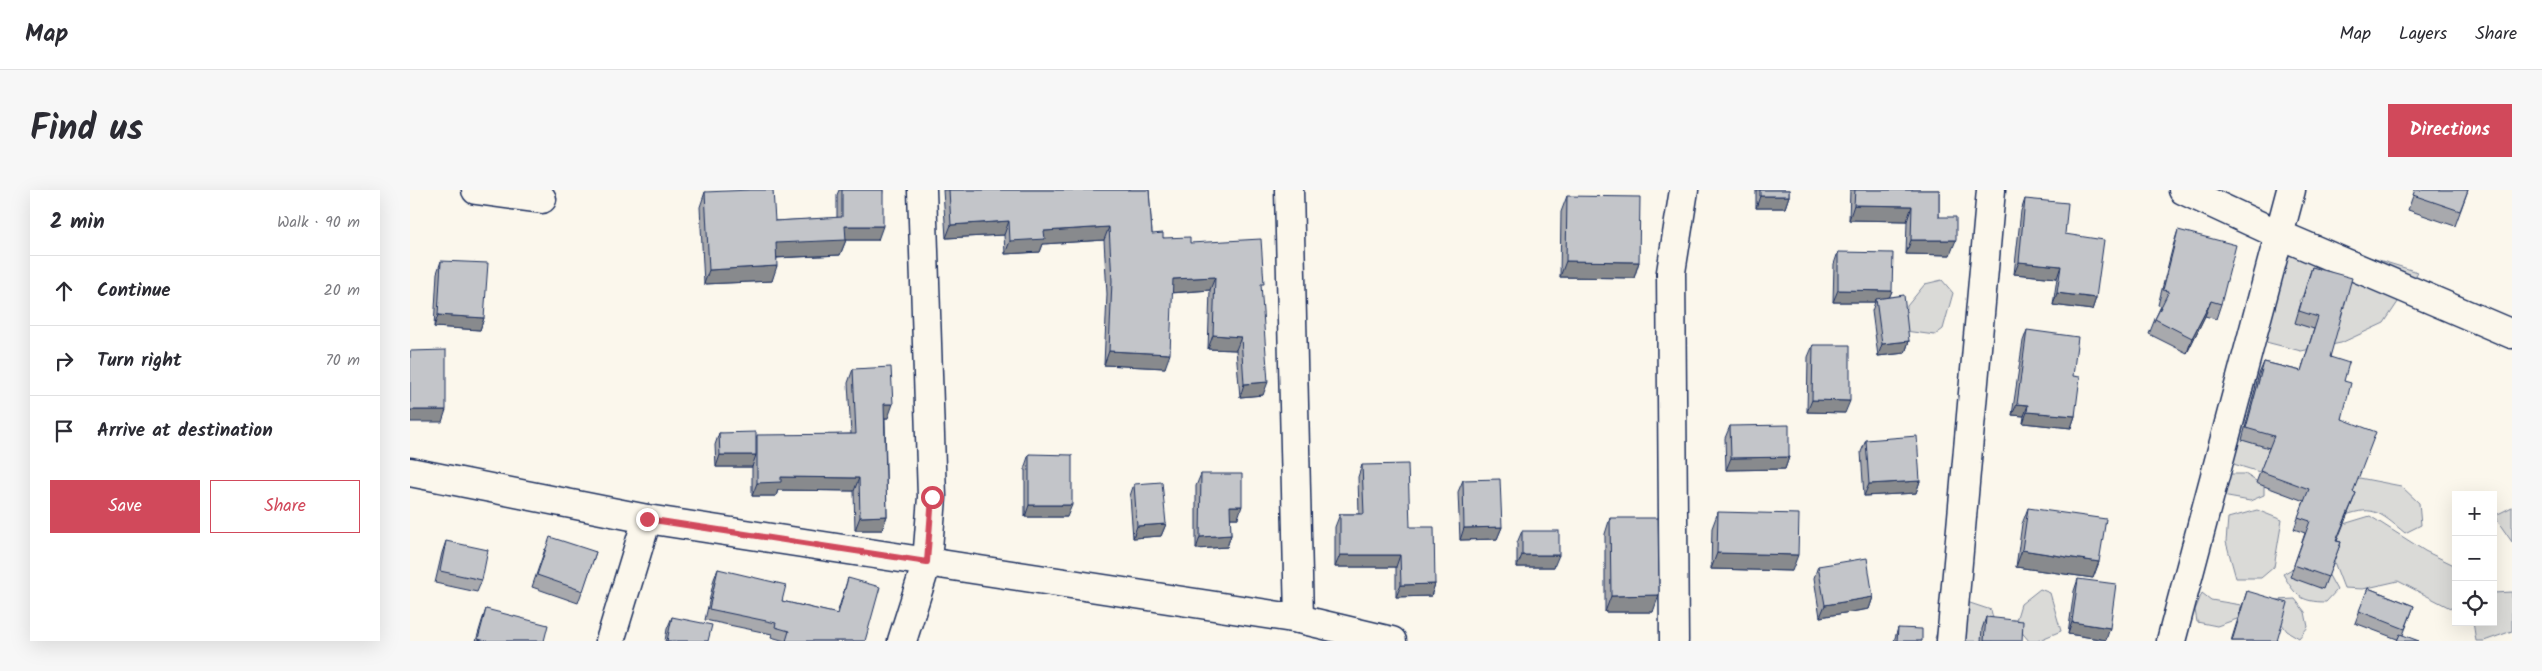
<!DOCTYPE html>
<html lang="en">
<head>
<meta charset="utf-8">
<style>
	body { margin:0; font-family:Kalam,sans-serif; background:#f7f7f7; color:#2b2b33 }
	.controls { position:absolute; right:15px; bottom:15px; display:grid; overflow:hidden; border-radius:0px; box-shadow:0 5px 20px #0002 }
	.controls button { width:45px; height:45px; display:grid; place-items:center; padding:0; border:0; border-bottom:1px solid #e1e1e2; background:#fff; color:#2b2b33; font:25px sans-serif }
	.stop { position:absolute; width:15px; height:15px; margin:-11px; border:4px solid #d1495b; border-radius:50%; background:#fff }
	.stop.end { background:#d1495b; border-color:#fff; box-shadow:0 1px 5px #0008 }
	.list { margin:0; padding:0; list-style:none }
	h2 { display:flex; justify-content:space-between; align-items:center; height:65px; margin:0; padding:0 20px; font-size:21px }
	h2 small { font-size:16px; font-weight:400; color:#7c7c81 }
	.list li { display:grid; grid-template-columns:32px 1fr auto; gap:15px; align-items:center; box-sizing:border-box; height:70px; padding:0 20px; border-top:1px solid #e1e1e2 }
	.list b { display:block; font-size:19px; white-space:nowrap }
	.list em { font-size:16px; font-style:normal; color:#7c7c81 }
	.actions { display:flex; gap:10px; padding:15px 20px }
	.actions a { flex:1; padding:11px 0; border:1px solid #d1495b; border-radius:0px; text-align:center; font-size:18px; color:#d1495b }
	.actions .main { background:#d1495b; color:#fff }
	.icon { flex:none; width:28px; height:28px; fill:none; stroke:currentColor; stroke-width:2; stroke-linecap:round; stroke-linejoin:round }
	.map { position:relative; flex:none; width:2102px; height:451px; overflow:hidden; border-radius:0px }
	header { display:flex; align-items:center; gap:30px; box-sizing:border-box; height:70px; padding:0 25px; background:#fff; border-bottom:1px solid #e1e1e2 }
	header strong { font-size:24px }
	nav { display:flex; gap:28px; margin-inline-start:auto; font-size:18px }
	.intro { display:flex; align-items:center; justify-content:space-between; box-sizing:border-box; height:120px; padding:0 30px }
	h1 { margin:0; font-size:35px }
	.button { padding:12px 22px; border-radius:0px; background:#d1495b; color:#fff; font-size:18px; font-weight:700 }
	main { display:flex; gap:30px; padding:0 30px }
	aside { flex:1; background:#fff; border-radius:0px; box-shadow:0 5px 20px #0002 }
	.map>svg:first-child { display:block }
	.green { fill:#dadad7; stroke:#7a849a }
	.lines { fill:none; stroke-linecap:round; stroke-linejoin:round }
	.minor-casing { stroke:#1b2f5e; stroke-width:31 }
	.minor { stroke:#fbf7ec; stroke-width:28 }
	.wall { fill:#a8a9ad; stroke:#1b2f5e }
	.shaded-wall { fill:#888a8d; stroke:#1b2f5e }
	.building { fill:#c3c5c9; stroke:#1b2f5e }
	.route { stroke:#d1495b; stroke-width:6 }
</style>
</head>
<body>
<header>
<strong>Map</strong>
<nav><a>Map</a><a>Layers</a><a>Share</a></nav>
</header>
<div class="intro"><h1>Find us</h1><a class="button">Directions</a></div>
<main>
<aside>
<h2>2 min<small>Walk · 90 m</small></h2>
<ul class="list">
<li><svg class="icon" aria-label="ahead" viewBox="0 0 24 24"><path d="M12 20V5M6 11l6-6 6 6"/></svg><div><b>Continue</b></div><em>20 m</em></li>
<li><svg class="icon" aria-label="right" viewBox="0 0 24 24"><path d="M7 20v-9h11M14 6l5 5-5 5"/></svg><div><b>Turn right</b></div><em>70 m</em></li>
<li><svg class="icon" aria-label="arrive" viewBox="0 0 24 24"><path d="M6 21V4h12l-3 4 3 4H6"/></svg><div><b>Arrive at destination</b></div></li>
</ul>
<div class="actions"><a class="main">Save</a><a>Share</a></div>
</aside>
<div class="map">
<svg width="2102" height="451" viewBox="0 0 2102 451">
	<rect width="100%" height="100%" fill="#fbf7ec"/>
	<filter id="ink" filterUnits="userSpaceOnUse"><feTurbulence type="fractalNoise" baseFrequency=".02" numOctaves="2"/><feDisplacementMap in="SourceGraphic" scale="10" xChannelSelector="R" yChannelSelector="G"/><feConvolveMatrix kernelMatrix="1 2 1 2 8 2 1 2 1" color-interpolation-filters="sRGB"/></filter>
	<g filter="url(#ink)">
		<!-- green -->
		<g class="green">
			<polygon points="1877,60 1920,68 1889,111 1907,139 1929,103 1959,67 2008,82 1974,133 1931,153 1891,161 1844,149"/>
			<polygon points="1532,90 1543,103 1533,139 1525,145 1495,141 1497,116 1515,94"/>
			<polygon points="1818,231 1846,234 1863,250 1856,284 1817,272"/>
			<polygon points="1811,284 1835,284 1854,296 1854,305 1840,311 1801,304"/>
			<path d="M 1934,285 L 1991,296 L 2009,313 L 2011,335 L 1995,343 C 1968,321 1963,314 1928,328 Z"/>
			<polygon points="2102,317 2102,352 2084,326"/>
			<polygon points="1847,320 1872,330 1864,377 1851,388 1826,388 1816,352 1818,328"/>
			<polygon points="1960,326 2015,361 2046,376 2046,421 1988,391 1953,399 1934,398 1924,372 1917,339"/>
			<path d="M 1893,373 L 1916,380 L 1927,400 L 1916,412 C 1890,412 1885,405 1873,384 Z"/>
			<polygon points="1630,399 1640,403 1651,441 1627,451 1619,451 1605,434 1611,414"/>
			<polygon points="2102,402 2102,441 2074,451 2066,451 2063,432 2083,432 2083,403"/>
			<polygon points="1792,403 1801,410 1831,415 1830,428 1807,436 1787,432 1785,420"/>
			<polygon points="1885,409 1895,422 1898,437 1889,448 1877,441 1863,422 1866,410"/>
			<polygon points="1551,410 1581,420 1585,436 1584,451 1530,451 1525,448 1532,427"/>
		</g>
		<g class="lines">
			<defs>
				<g id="minor">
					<polyline points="66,0 132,9"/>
					<polyline points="879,0 889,429"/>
					<polyline points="1773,0 1870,45 2102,144"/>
					<polyline points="0,282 237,329 889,429 982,451"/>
					<polyline points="200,451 237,329"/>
					<polyline points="492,451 517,372 522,307 512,0"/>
					<polyline points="1264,451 1261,82 1274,0"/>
					<polyline points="1541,451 1581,0"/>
					<polyline points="1761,451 1881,0"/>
				</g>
			</defs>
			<!-- minor casing -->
			<use href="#minor" class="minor-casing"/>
			<!-- minor -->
			<use href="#minor" class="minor"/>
		</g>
		<!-- wall -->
		<g class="wall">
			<polygon points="429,0 473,0 468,50 436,50 430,65 367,68 362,91 294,94 290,17 295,2 365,31 427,28 427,5"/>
			<polygon points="533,0 739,0 742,44 753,48 780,53 851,100 853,205 830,207 826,160 798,159 800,100 762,103 755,178 694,175 697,104 694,50 633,54 630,62 595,64 594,45 536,48"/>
			<polygon points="1346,0 1379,0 1379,6 1375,18 1346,18"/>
			<polygon points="1440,0 1529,0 1529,27 1540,65 1496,64 1497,31 1439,30"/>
			<polygon points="2005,0 2058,0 2045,36 1998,20"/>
			<polygon points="1157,6 1229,72 1224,88 1150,87 1151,22"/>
			<polygon points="1615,9 1655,44 1686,108 1682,120 1643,115 1647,88 1604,84 1611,21"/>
			<polygon points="1768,40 1811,114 1806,129 1795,126 1777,163 1739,144 1745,129 1751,116 1748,115 1763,56"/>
			<polygon points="1428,62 1482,101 1479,107 1499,151 1495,163 1468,166 1462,121 1465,112 1423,112 1424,74"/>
			<polygon points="31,71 74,128 70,140 24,137 27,83"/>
			<polygon points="1902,77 1920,167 1934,191 1932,229 1943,302 1946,303 1927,351 1931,352 1913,399 1880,387 1895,343 1884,339 1894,311 1846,293 1859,258 1832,250 1849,184 1854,172 1891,181 1904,139 1885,133 1898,89"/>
			<polygon points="1617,140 1663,186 1665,226 1661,238 1613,233 1614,226 1602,225 1613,151"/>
			<polygon points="1403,155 1435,223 1397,222 1398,167"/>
			<polygon points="443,179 478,228 475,228 477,326 472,340 445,340 444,301 368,300 366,306 342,306 342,276 342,277 306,277 305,255 309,243 346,247 441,244 438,193"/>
			<polygon points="1320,236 1379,267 1375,279 1316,280 1315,248"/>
			<polygon points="1456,250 1510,291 1506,303 1454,306 1451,262"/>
			<polygon points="619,264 657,327 615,327 615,276"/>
			<polygon points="952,275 1000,337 1025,394 1021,406 986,407 986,377 925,377 925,337 930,324 949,324 948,287"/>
			<polygon points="791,284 828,328 820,328 821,345 817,357 786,359 786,296"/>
			<polygon points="1053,290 1092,337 1087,349 1050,350 1048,302"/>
			<polygon points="724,294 756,334 751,346 723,348 720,306"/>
			<polygon points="1618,318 1689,372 1683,388 1606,377 1612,334"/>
			<polygon points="1308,322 1382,381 1301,379 1302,338"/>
			<polygon points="1200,328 1243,422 1195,422 1195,344"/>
			<polygon points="1112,341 1144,377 1107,377 1107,353"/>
			<polygon points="36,351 72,390 67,402 25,393 32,363"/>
			<polygon points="135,359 186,362 168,413 122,397"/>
			<polygon points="1408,376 1463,407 1459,419 1410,427 1404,388"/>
			<polygon points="308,379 372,411 427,424 438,388 455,451 375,451 361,447 362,444 295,430 304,389"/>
			<polygon points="1668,389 1696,450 1658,444 1664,401"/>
			<polygon points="1958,398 2004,416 1993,445 1987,449 1945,433"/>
			<polygon points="1837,401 1867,451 1821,451 1832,416"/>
			<polygon points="76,419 134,451 66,451 72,431"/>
			<polygon points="262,427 298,451 255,451 257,439"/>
			<polygon points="1576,427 1612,451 1571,451 1572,439"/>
			<polygon points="1488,438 1512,451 1484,451"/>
		</g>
		<!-- shaded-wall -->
		<g class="shaded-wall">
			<polygon points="1350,6 1379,6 1375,18 1346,18"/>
			<polygon points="1444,15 1502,16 1497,31 1439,30"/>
			<polygon points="599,31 594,45 536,48 541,35"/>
			<polygon points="435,36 473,36 468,50 436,50 430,65 360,68 366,53"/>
			<polygon points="699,37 694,50 633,54 630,62 595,64 600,51 634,41"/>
			<polygon points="1501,50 1546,50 1540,65 1496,64"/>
			<polygon points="1156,71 1229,72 1224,88 1150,87"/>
			<polygon points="1609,72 1651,76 1647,88 1604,84"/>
			<polygon points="367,76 362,91 294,94 299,80"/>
			<polygon points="805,87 800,100 758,103 763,89"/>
			<polygon points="1428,100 1482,101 1477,113 1466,109 1465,112 1423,112"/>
			<polygon points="1647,103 1686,108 1682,120 1643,115"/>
			<polygon points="1801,111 1795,126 1777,163 1782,148"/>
			<polygon points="28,125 74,128 70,140 24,137"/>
			<polygon points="803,145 831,147 826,160 798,159"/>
			<polygon points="1499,151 1495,163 1468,166 1472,154"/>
			<polygon points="699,161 760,164 755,178 694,175"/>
			<polygon points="858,192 853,205 830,207 834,194"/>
			<polygon points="1402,210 1440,211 1435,223 1397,222"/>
			<polygon points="474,214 483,214 478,228 469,228"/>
			<polygon points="1607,214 1618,215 1614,226 1602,225"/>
			<polygon points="0,220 36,220 32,232 0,232"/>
			<polygon points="1617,222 1665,226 1661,238 1613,233"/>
			<polygon points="310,265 346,265 342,277 306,277"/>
			<polygon points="1379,267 1375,279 1316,280 1321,268"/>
			<polygon points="371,287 449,288 444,301 368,300 366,306 342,306 347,293"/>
			<polygon points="1510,291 1506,303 1454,306 1459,294"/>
			<polygon points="619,315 662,315 657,327 615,327"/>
			<polygon points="820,316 832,316 828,328 815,328"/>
			<polygon points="477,326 472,340 445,340 450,327"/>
			<polygon points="756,334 751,346 723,348 727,336"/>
			<polygon points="1092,337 1087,349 1050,350 1054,338"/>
			<polygon points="821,345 817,357 786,359 790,347"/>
			<polygon points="1612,360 1689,372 1683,388 1606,377"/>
			<polygon points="1307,363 1388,365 1382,381 1301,379"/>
			<polygon points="930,365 990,365 986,377 925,377"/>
			<polygon points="1112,365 1149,365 1144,377 1107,377"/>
			<polygon points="1025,394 1021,406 986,407 991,395"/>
			<polygon points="1249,405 1243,422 1195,422 1201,406"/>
			<polygon points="1463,407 1459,419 1410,427 1415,415"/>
			<polygon points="1662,432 1700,438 1696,450 1658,444"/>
		</g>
		<!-- building -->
		<g class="building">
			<polygon points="341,0 363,0 365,31 432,27 432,0 473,0 473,36 435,36 436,50 366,53 367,76 299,80 295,2"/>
			<polygon points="539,0 739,0 742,44 753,43 753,48 780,47 780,53 851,49 854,94 851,94 858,192 834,194 831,147 803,145 805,87 763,89 760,164 699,161 702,91 699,37 634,41 635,49 600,51 599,31 541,35"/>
			<rect x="1350" y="0" width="29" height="6"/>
			<polygon points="1445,0 1529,0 1529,27 1546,27 1546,50 1501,50 1502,16 1444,15"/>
			<polygon points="2005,0 2058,0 2050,21 2003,5"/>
			<polygon points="1157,6 1230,7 1229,72 1156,71"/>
			<polygon points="1615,9 1658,13 1655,44 1694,50 1686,108 1647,103 1651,76 1609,72"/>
			<polygon points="1768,40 1826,55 1811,114 1801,111 1782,148 1745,129 1759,101 1753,100"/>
			<polygon points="1428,62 1483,63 1482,101 1428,100"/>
			<polygon points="31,71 78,73 74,128 28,125"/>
			<polygon points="1902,77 1942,88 1920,167 1939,173 1934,191 1941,193 1932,229 1966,242 1943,302 1946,303 1926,351 1931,352 1918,387 1884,375 1900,331 1888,327 1899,299 1850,281 1864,246 1836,238 1854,172 1891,181 1908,127 1889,121"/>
			<polygon points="1494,105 1499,151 1472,154 1466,109"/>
			<polygon points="1617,140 1668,147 1663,186 1670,187 1665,226 1617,222 1618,215 1607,214"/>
			<polygon points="1403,155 1440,155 1440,211 1402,210"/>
			<polygon points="36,160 36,220 0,220 0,161"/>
			<polygon points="481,177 483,214 474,214 477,326 450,327 449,288 371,287 371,292 347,293 347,245 446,244 443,179"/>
			<polygon points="1379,235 1379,267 1321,268 1320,236"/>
			<polygon points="346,242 346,265 310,265 309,243"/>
			<polygon points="1507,246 1510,291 1459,294 1456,250"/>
			<polygon points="619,264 662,265 662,315 619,315"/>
			<polygon points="998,274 1000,337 1024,337 1025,394 991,395 990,365 930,365 930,324 954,324 952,275"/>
			<polygon points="791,284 832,284 832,316 820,316 821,345 790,347"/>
			<polygon points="1090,289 1092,337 1054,338 1053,290"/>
			<polygon points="752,292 756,334 727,336 724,294"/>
			<polygon points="1618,318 1696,329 1689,372 1612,360"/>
			<polygon points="1308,322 1389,324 1388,365 1307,363"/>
			<polygon points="1200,328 1248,328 1249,405 1201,406"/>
			<rect x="1112" y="341" width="37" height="24"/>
			<polygon points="140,347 186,362 173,401 127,385"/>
			<polygon points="36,351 78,360 72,390 30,381"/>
			<polygon points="1457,368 1463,407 1415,415 1408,376"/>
			<polygon points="308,379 376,395 372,411 428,424 438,388 470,397 455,451 376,451 379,441 365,437 366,433 299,419"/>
			<polygon points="1668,389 1706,394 1700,438 1662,432"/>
			<polygon points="1958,398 2004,416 1995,439 1949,421"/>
			<polygon points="1837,401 1878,413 1867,451 1822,451"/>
			<polygon points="76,419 138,435 134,451 76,451 68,449"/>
			<polygon points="262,427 302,435 298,451 257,451"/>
			<polygon points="1576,427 1613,431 1612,451 1574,451"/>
			<polygon points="1488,438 1512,439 1512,451 1487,451"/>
			<polygon points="1990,444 2009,451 1987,451"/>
		</g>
	</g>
	<g class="lines" filter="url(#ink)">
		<!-- route -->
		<polyline class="route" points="237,329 517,372 522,307"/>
	</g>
</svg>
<div class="controls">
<button>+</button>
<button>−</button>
<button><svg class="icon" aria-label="locate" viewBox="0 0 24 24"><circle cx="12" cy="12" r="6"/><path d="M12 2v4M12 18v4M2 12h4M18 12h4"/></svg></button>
</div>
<div class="stop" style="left:522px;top:307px"></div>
<div class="stop end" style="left:237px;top:329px"></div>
</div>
</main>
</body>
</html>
